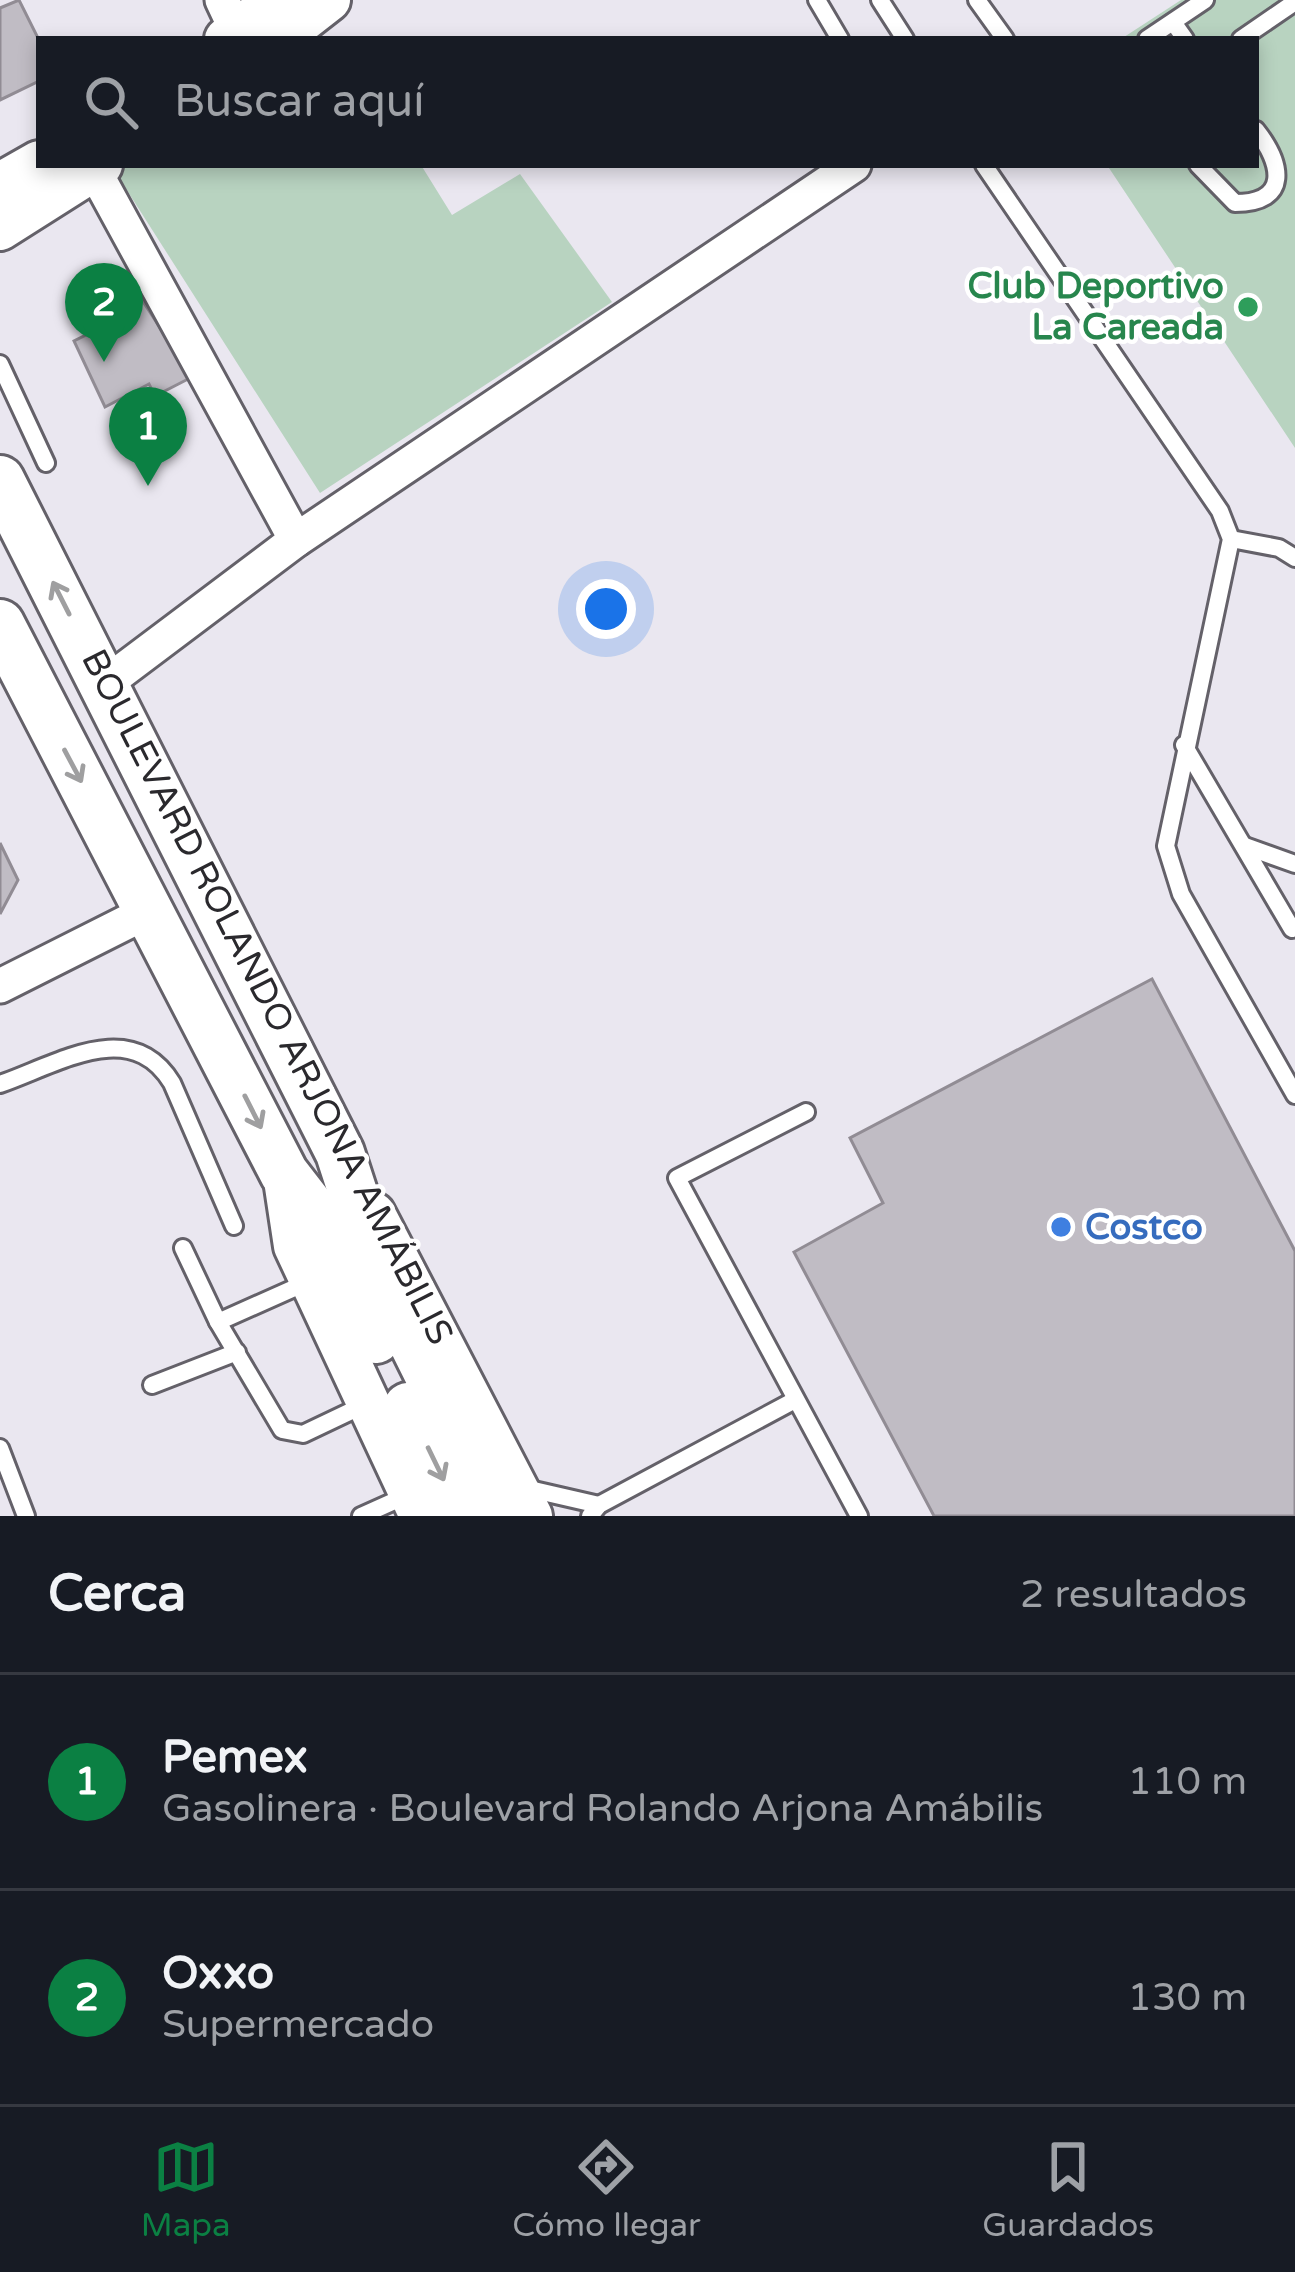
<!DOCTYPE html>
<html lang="es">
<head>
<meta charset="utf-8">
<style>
	body { margin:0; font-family:"Varela Round",sans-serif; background:#20242c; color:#f1f3f6 }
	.you { position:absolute; left:606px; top:609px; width:42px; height:42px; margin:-30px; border:9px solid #fff; border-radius:50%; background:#1a73e8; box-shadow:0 0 0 18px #1a73e833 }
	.badge { display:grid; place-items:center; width:78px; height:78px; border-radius:50%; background:#0b8043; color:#fff; font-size:39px; font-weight:700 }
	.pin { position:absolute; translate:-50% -99px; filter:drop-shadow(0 3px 6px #0008) }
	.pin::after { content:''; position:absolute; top:63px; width:42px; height:36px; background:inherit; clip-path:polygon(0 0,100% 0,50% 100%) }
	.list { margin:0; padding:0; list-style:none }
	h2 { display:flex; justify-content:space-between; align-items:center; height:156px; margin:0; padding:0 48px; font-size:51px }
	h2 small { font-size:39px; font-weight:400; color:#9ea1a6 }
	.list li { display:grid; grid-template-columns:78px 1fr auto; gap:36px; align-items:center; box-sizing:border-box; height:216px; padding:0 48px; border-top:3px solid #363941 }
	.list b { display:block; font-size:45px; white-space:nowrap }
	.list p { margin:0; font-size:39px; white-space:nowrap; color:#9ea1a6 }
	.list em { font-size:39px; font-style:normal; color:#9ea1a6 }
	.icon { flex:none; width:66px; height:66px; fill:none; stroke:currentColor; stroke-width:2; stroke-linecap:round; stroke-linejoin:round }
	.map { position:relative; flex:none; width:1295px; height:1516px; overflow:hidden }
	.search { position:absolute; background:#171b24; box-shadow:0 6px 18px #0003; left:36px; right:36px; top:36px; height:132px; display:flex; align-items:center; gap:30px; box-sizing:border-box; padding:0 42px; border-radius:0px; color:#9ea1a6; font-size:45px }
	.sheet { height:588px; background:#171b24 }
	nav { display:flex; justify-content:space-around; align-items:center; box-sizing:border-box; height:168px; border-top:3px solid #363941; background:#171b24; font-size:33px; color:#9ea1a6 }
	nav a { display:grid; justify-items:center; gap:6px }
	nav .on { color:#0b8043 }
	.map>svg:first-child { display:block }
	.green { fill:#b8d3c0 }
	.building { fill:#c0bcc4; stroke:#918c94; stroke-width:3 }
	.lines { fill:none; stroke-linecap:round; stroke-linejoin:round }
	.service-casing { stroke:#646169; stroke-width:22 }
	.minor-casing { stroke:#646169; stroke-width:39 }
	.tertiary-casing { stroke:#646169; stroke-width:48 }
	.secondary-casing { stroke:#646169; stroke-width:54 }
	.service { stroke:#fff; stroke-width:16 }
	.minor { stroke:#fff; stroke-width:33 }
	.tertiary { stroke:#fff; stroke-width:42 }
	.secondary { stroke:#fff; stroke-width:48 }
	.oneway { stroke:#9f9fa0 }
	.leisure-dot { fill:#2e9e5b; stroke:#fff; stroke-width:4.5 }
	.shop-dot { fill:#3f7fe0; stroke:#fff; stroke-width:4.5 }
	.labels { text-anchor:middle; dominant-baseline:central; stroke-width:9; stroke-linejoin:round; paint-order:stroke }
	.leisure-label { font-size:36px; font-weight:bold; fill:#27864d; stroke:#fff; text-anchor:end }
	.street-label { font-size:36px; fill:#2a292d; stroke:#fff }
	.shop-label { font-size:36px; font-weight:bold; fill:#366cbe; stroke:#fff; text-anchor:start }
</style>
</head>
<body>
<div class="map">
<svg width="1295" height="1516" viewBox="0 0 1295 1516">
	<rect width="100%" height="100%" fill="#eae7f0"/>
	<!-- green -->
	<g class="green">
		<polygon points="1181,0 1295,0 1295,448 1107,165 1256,165 1256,39 1121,39"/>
		<polygon points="122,165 421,165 452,215 520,174 612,302 320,493 114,170"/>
	</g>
	<!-- building -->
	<g class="building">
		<polygon points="19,0 39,40 39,81 0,100 0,8"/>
		<polygon points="129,280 192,377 155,396 149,384 105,407 74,341 112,322 102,295"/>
		<polygon points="0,843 18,880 0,914"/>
		<polygon points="1152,979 1295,1251 1295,1516 934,1516 794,1252 883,1203 850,1138"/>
	</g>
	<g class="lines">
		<defs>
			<g id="service">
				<polyline points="817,0 840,39"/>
				<polyline points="880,0 905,39"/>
				<polyline points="977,0 1005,39"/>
				<polyline points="1173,22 1185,39"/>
				<polyline points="1147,39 1205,0"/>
				<polyline points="1241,39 1295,2"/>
				<polyline points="984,165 1220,511 1231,539 1166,846 1181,894 1295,1095"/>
				<path d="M 1198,165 L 1235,203 C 1291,203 1282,163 1256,130"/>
				<polyline points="0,364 46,463"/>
				<polyline points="1231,539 1279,548 1295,558"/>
				<polyline points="1184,745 1292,929"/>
				<polyline points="1245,846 1295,864"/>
				<path d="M 0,1084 C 58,1064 131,1016 172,1083 L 234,1226"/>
				<polyline points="806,1112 677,1178 859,1516"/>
				<polyline points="183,1248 218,1322 282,1430 303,1434 366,1404"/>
				<polyline points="218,1322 310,1281"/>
				<polyline points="152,1385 237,1352"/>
				<polyline points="0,1448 26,1516"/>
				<polyline points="525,1488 599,1505"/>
				<polyline points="361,1516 410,1494"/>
				<polyline points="590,1516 599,1505 795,1400"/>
			</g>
			<g id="minor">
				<polyline points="222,0 237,32"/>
				<polyline points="94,170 296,540"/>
				<polyline points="106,683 296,540 854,165"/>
				<polyline points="0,986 151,910"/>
			</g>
			<g id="tertiary">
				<polyline points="226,39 276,0"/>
				<polyline points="279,39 329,0"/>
				<polyline points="0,184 39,162"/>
				<polyline points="0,229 101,165"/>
				<polyline points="284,1173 295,1246 421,1516"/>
				<polyline points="374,1214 531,1516"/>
			</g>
			<g id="secondary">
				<polyline points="0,480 340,1153 380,1276 499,1516"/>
				<polyline points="0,624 284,1173 315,1213 376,1339"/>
				<polyline points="408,1407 461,1516"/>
			</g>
		</defs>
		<!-- service casing -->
		<use href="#service" class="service-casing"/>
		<!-- minor casing -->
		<use href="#minor" class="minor-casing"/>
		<!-- tertiary casing -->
		<use href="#tertiary" class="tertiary-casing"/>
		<!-- secondary casing -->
		<use href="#secondary" class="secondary-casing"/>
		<!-- service -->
		<use href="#service" class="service"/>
		<!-- minor -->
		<use href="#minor" class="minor"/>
		<!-- tertiary -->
		<use href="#tertiary" class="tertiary"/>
		<!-- secondary -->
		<use href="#secondary" class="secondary"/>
	</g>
	<!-- one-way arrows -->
	<defs><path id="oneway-shaft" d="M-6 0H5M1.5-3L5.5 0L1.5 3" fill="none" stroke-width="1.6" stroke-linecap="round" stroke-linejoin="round" transform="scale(3)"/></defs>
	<g class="oneway">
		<use href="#oneway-shaft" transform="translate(61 598) rotate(-117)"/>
		<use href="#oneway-shaft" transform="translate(73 766) rotate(62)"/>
		<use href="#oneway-shaft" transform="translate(253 1112) rotate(63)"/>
		<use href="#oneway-shaft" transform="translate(436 1464) rotate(64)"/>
	</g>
	<!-- markers -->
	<circle class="leisure-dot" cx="1248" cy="307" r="12"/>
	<circle class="shop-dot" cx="1061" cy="1227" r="12"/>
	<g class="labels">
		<!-- leisure labels -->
		<g class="leisure-label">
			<text x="1224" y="286">Club Deportivo<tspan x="1224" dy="41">La Careada</tspan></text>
		</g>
		<!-- street labels -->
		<g class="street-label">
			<text transform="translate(267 997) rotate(63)">BOULEVARD ROLANDO ARJONA AMÁBILIS</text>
		</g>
		<!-- shop labels -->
		<g class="shop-label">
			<text x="1085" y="1227">Costco</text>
		</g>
	</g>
</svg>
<div class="you"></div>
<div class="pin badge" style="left:148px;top:486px">1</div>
<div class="pin badge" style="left:104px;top:362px">2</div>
<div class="search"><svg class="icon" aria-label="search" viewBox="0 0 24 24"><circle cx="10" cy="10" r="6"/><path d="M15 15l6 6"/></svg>Buscar aquí</div>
</div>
<section class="sheet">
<h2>Cerca<small>2 resultados</small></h2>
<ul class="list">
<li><span class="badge">1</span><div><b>Pemex</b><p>Gasolinera · Boulevard Rolando Arjona Amábilis</p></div><em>110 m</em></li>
<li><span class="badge">2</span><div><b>Oxxo</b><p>Supermercado</p></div><em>130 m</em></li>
</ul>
</section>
<nav>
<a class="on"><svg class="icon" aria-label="map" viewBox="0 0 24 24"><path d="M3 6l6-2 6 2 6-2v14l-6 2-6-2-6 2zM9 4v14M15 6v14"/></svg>Mapa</a>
<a><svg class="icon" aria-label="directions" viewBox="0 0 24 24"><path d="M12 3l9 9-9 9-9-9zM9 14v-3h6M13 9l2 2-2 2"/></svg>Cómo llegar</a>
<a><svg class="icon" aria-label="saved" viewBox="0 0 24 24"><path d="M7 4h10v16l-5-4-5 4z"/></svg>Guardados</a>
</nav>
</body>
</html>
